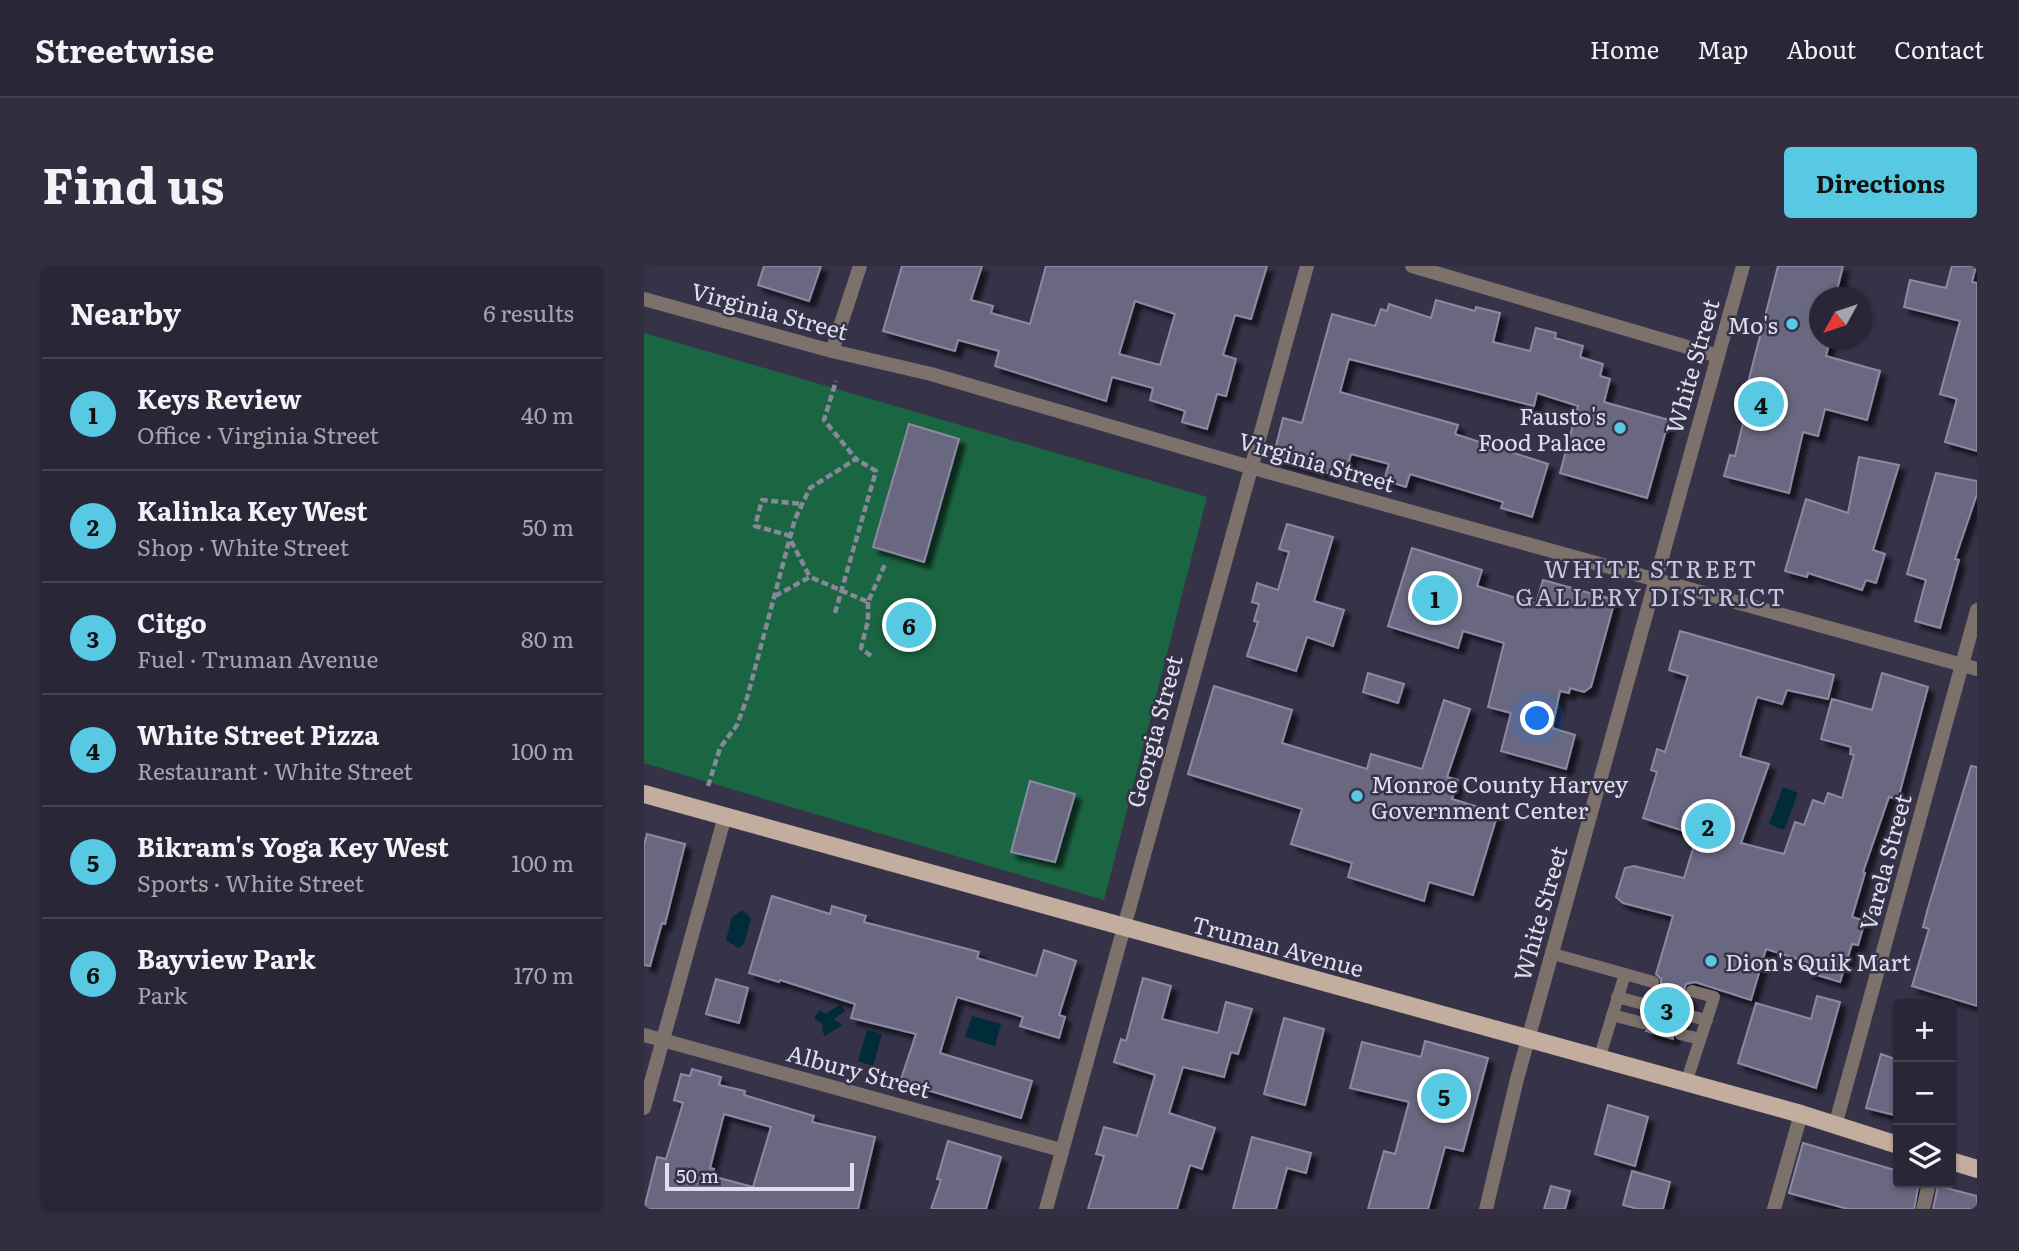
<!DOCTYPE html>
<html lang="en">
<head>
<meta charset="utf-8">
<style>
	body { margin:0; font-family:Literata,serif; background:#302e3f; color:#f1f3f6 }
	.controls { position:absolute; right:21px; bottom:21px; display:grid; overflow:hidden; border-radius:7px; box-shadow:0 2px 5px #0004 }
	.controls button { width:63px; height:63px; display:grid; place-items:center; padding:0; border:0; border-bottom:2px solid #444352; background:#282637; color:#f1f3f6; font:35px sans-serif }
	.compass { position:absolute; left:1165px; top:21px; width:63px; height:63px; border-radius:50%; background:#282637; box-shadow:0 2px 5px #0004; rotate:230deg }
	.scale { position:absolute; left:21px; bottom:18px; width:189px; box-sizing:border-box; padding-left:7px; border:4px solid #e0dfee; border-top:0; font-size:19px; line-height:24px; white-space:nowrap; color:#e0dfee; -webkit-text-stroke:5px #363349; paint-order:stroke }
	.you { position:absolute; left:894px; top:453px; width:24px; height:24px; margin:-18px; border:5px solid #fff; border-radius:50%; background:#1a73e8; box-shadow:0 0 0 10px #1a73e833 }
	.badge { display:grid; place-items:center; width:46px; height:46px; border-radius:50%; background:#57c9e3; color:#111; font-size:23px; font-weight:700 }
	.pin { position:absolute; translate:-50% -50%; border:4px solid #fff; box-shadow:0 2px 7px #0006 }
	.list { margin:0; padding:0; list-style:none }
	h2 { display:flex; justify-content:space-between; align-items:center; height:91px; margin:0; padding:0 28px; font-size:30px }
	h2 small { font-size:23px; font-weight:400; color:#a5a5ad }
	.list li { display:grid; grid-template-columns:46px 1fr auto; gap:21px; align-items:center; box-sizing:border-box; height:112px; padding:0 28px; border-top:2px solid #444352 }
	.list b { display:block; font-size:26px; white-space:nowrap }
	.list p { margin:0; font-size:23px; white-space:nowrap; color:#a5a5ad }
	.list em { font-size:23px; font-style:normal; color:#a5a5ad }
	.icon { flex:none; width:38px; height:38px; fill:none; stroke:currentColor; stroke-width:2; stroke-linecap:round; stroke-linejoin:round }
	.map { position:relative; flex:none; width:1333px; height:943px; overflow:hidden; border-radius:7px }
	header { display:flex; align-items:center; gap:42px; box-sizing:border-box; height:98px; padding:0 35px; background:#282637; border-bottom:2px solid #444352 }
	header strong { font-size:33px }
	nav { display:flex; gap:38px; margin-inline-start:auto; font-size:24px }
	.intro { display:flex; align-items:center; justify-content:space-between; box-sizing:border-box; height:168px; padding:0 42px }
	h1 { margin:0; font-size:49px }
	.button { padding:18px 32px; border-radius:7px; background:#57c9e3; color:#111; font-size:24px; font-weight:700 }
	main { display:flex; gap:42px; padding:0 42px }
	aside { flex:1; background:#282637; border-radius:7px; box-shadow:0 2px 5px #0004 }
	.map>svg:first-child { display:block }
	.green { fill:#1b6642 }
	.water { fill:#002b38 }
	.building { fill:#6a6880; stroke:#8b89a3; stroke-width:2; fill-rule:evenodd; filter:url(#shadow) }
	.lines { fill:none; stroke-linecap:round; stroke-linejoin:round }
	.path { stroke:#89879a; stroke-width:4.5; stroke-dasharray:7 3.5; stroke-linecap:butt }
	.service { stroke:#7d726b; stroke-width:12 }
	.minor { stroke:#7d726b; stroke-width:14 }
	.tertiary { stroke:#7d726b; stroke-width:14 }
	.primary { stroke:#c3ad9e; stroke-width:18 }
	.poi-dot { fill:#57c9e3; stroke:#363349; stroke-width:2.5 }
	.labels { text-anchor:middle; dominant-baseline:central; stroke-width:5; stroke-linejoin:round; paint-order:stroke }
	.street-label { font-size:23px; fill:#e0dfee; stroke:#363349 }
	.poi-label { font-size:23px; fill:#e0dfee; stroke:#363349; text-anchor:end }
	.neighbourhood-label { font-size:24px; letter-spacing:2px; fill:#c7c5e1; stroke:#363349 }
</style>
</head>
<body>
<header>
<strong>Streetwise</strong>
<nav><a>Home</a><a>Map</a><a>About</a><a>Contact</a></nav>
</header>
<div class="intro"><h1>Find us</h1><a class="button">Directions</a></div>
<main>
<aside>
<h2>Nearby<small>6 results</small></h2>
<ul class="list">
<li><span class="badge">1</span><div><b>Keys Review</b><p>Office · Virginia Street</p></div><em>40 m</em></li>
<li><span class="badge">2</span><div><b>Kalinka Key West</b><p>Shop · White Street</p></div><em>50 m</em></li>
<li><span class="badge">3</span><div><b>Citgo</b><p>Fuel · Truman Avenue</p></div><em>80 m</em></li>
<li><span class="badge">4</span><div><b>White Street Pizza</b><p>Restaurant · White Street</p></div><em>100 m</em></li>
<li><span class="badge">5</span><div><b>Bikram's Yoga Key West</b><p>Sports · White Street</p></div><em>100 m</em></li>
<li><span class="badge">6</span><div><b>Bayview Park</b><p>Park</p></div><em>170 m</em></li>
</ul>
</aside>
<div class="map">
<svg width="1333" height="943" viewBox="0 0 1333 943">
	<defs>
		<filter id="shadow"><feDropShadow dx="6" dy="6" stdDeviation="2" flood-color="#0009"/></filter>
	</defs>
	<rect width="100%" height="100%" fill="#363349"/>
	<!-- green -->
	<polygon class="green" points="0,67 563,231 460,634 0,497"/>
	<!-- water -->
	<g class="water">
		<polygon points="1139,521 1154,527 1140,564 1125,558"/>
		<polygon points="98,644 107,652 100,678 94,682 82,674 88,651"/>
		<polygon points="197,738 201,745 190,753 198,759 181,770 178,765 179,758 170,753 175,744 182,748"/>
		<polygon points="328,750 357,758 351,780 321,771"/>
		<polygon points="223,764 238,768 229,800 214,795"/>
	</g>
	<!-- building -->
	<g class="building">
		<polygon points="120,0 177,0 165,35 114,19"/>
		<path d="M 258,0 L 338,0 L 327,34 L 349,40 L 347,47 L 386,58 L 402,0 L 623,0 L 607,53 L 591,49 L 579,89 L 592,93 L 582,130 L 573,128 L 563,163 L 538,156 L 541,145 L 506,134 L 509,122 L 468,111 L 462,135 L 351,100 L 355,85 L 314,74 L 311,85 L 239,65 ZM 491,35 L 531,48 L 516,99 L 475,88 Z"/>
		<polygon points="1134,0 1199,0 1191,32 1175,32 1175,74 1186,74 1182,90 1236,105 1223,154 1181,143 1174,170 1159,166 1145,227 1080,210 1086,189 1091,190 1101,149 1096,148"/>
		<polygon points="1308,0 1332,0 1328,16 1333,17 1333,185 1301,176 1313,133 1296,128 1316,55 1260,41 1266,14 1302,22"/>
		<polygon points="792,34 831,45 832,41 856,47 849,76 886,85 892,62 912,67 911,72 939,80 936,91 959,98 956,110 966,113 960,136 1025,154 1003,232 916,207 934,140 893,127 890,140 705,93 696,126 814,159 811,168 904,198 888,251 857,242 859,236 766,208 762,221 740,214 745,198 707,188 703,203 689,199 687,208 629,192 639,152 658,157 688,48 731,60 737,43 743,45 745,38 787,52"/>
		<polygon points="265,158 315,173 280,296 229,281"/>
		<polygon points="1215,191 1255,199 1229,284 1241,288 1232,317 1222,314 1218,324 1164,307 1163,311 1141,305 1162,233 1204,247"/>
		<polygon points="1292,207 1333,215 1333,228 1311,293 1315,294 1296,362 1271,355 1282,314 1263,308"/>
		<polygon points="643,258 689,271 670,335 700,344 689,380 663,371 652,405 603,390 614,356 610,355 615,338 608,336 613,317 634,324 645,286 635,283"/>
		<polygon points="768,282 838,304 833,320 892,338 899,314 971,334 947,421 940,426 926,422 925,427 916,425 908,462 931,469 922,503 857,485 867,447 844,441 860,377 819,365 814,382 744,360"/>
		<polygon points="1036,365 1190,409 1184,433 1143,424 1138,438 1113,431 1096,490 1125,498 1097,577 1140,588 1151,556 1160,559 1169,534 1180,538 1184,527 1198,532 1210,489 1206,488 1207,481 1177,473 1188,433 1228,444 1238,407 1284,421 1254,533 1245,531 1219,606 1221,607 1208,651 1221,655 1214,679 1208,678 1196,716 1163,706 1166,697 1122,683 1107,734 1051,716 1042,718 1039,727 1046,734 1044,741 1034,746 1034,752 1039,757 1029,762 1029,773 1002,765 1008,755 1001,748 1011,742 1011,736 1005,731 1007,724 1017,719 1017,713 1012,708 1029,650 979,637 972,631 981,602 990,600 1040,612 1053,569 999,552 1013,506 1007,504 1013,483 1021,486 1044,410 1025,404"/>
		<polygon points="724,407 760,418 754,437 719,426"/>
		<polygon points="570,420 648,444 638,477 723,503 727,488 778,503 800,434 826,443 803,511 814,514 808,533 854,547 829,629 785,616 780,635 704,611 708,597 647,578 658,543 544,508"/>
		<polygon points="1327,500 1333,501 1333,740 1268,720 1285,663 1279,661 1284,642"/>
		<polygon points="386,515 431,528 411,596 367,586"/>
		<polygon points="3,568 41,578 21,658 18,657 6,700 0,699 0,579"/>
		<polygon points="128,630 186,648 188,640 222,650 220,656 335,686 333,692 392,710 400,684 432,695 415,749 421,751 415,772 376,760 379,751 313,731 296,787 388,815 377,852 256,816 272,768 207,752 211,738 136,714 135,716 105,707"/>
		<polygon points="499,712 527,720 518,753 574,767 582,736 608,743 594,788 587,786 580,811 539,801 525,847 571,862 558,903 546,899 533,943 444,943 460,890 452,888 460,861 493,870 511,809 470,796 477,773 482,775"/>
		<polygon points="72,713 104,722 95,757 62,748"/>
		<polygon points="1173,730 1196,736 1172,822 1094,797 1112,737 1167,753"/>
		<polygon points="640,752 680,763 661,839 620,828"/>
		<polygon points="781,775 844,792 819,885 801,881 784,943 724,943 740,885 751,888 765,836 706,822 718,776 777,791"/>
		<polygon points="1237,788 1254,794 1254,850 1222,842"/>
		<path d="M 48,803 L 77,811 L 75,819 L 101,825 L 100,829 L 170,850 L 168,856 L 231,871 L 214,943 L 0,943 L 13,891 L 22,893 L 39,837 L 30,834 L 37,808 L 46,810 ZM 80,848 L 127,861 L 109,921 L 68,910 L 70,903 L 66,902 Z"/>
		<polygon points="964,839 1004,851 991,900 951,888"/>
		<polygon points="608,871 667,887 662,907 643,902 632,943 589,943"/>
		<polygon points="304,875 357,891 342,943 287,943 297,914 293,913"/>
		<polygon points="1159,877 1254,905 1254,917 1275,917 1270,943 1204,943 1145,927"/>
		<polygon points="988,905 1026,916 1019,943 994,943 979,939"/>
		<polygon points="907,920 926,925 921,943 900,943"/>
		<polygon points="1294,920 1333,930 1333,943 1289,943"/>
	</g>
	<g class="lines">
		<!-- path -->
		<g class="path">
			<polyline points="147,270 111,260 118,234 158,238"/>
			<polyline points="147,275 166,311"/>
			<polyline points="131,330 166,311 224,336 242,296"/>
			<polyline points="224,336 224,355 217,382 227,390"/>
			<polyline points="191,347 232,205 212,193"/>
			<polyline points="64,520 76,482 93,459 103,432 151,253 166,222 212,193 180,154 192,115"/>
		</g>
		<!-- service -->
		<g class="service">
			<polyline points="909,688 981,708 955,793"/>
			<polyline points="981,708 1009,716"/>
			<polyline points="973,731 1003,739"/>
			<polyline points="968,749 999,757"/>
			<polyline points="1042,749 1063,754"/>
			<polyline points="1036,768 1056,773"/>
			<polyline points="1042,817 1070,731 1048,725"/>
		</g>
		<!-- minor -->
		<g class="minor">
			<polyline points="768,0 1074,90"/>
			<polyline points="0,33 188,85 287,108 606,201 1333,403"/>
			<polyline points="188,85 216,0"/>
			<polyline points="0,769 417,884"/>
			<polyline points="0,842 81,550"/>
			<polyline points="1191,860 1333,344"/>
			<polyline points="402,943 663,0"/>
			<polyline points="1130,943 1157,848"/>
			<polyline points="1279,943 1285,917"/>
		</g>
		<!-- tertiary -->
		<polyline class="tertiary" points="842,943 873,813 1099,0"/>
		<!-- primary -->
		<g class="primary">
			<polyline points="0,528 1157,848 1254,879"/>
			<polyline points="1307,895 1333,903"/>
		</g>
	</g>
	<!-- markers -->
	<g class="poi-dot">
		<circle cx="1148" cy="58" r="7"/>
		<circle cx="976" cy="162" r="7"/>
		<circle cx="713" cy="530" r="7"/>
		<circle cx="1067" cy="695" r="7"/>
	</g>
	<g class="labels">
		<!-- street labels -->
		<g class="street-label">
			<text transform="translate(126 44) rotate(15)">Virginia Street</text>
			<text transform="translate(1047 100) rotate(-74)">White Street</text>
			<text transform="translate(673 195) rotate(16)">Virginia Street</text>
			<text transform="translate(509 465) rotate(-75)">Georgia Street</text>
			<text transform="translate(1240 596) rotate(-75)">Varela Street</text>
			<text transform="translate(895 647) rotate(-74)">White Street</text>
			<text transform="translate(634 679) rotate(15)">Truman Avenue</text>
			<text transform="translate(215 804) rotate(15)">Albury Street</text>
		</g>
		<!-- poi labels -->
		<g class="poi-label">
			<text x="1134" y="58">Mo's</text>
			<text x="962" y="149">Fausto's<tspan x="962" dy="26">Food Palace</tspan></text>
			<text x="727" y="517" text-anchor="start">Monroe County Harvey<tspan x="727" dy="26">Government Center</tspan></text>
			<text x="1081" y="695" text-anchor="start">Dion's Quik Mart</text>
		</g>
		<!-- neighbourhood labels -->
		<g class="neighbourhood-label">
			<text x="1007" y="301">WHITE STREET<tspan x="1007" dy="28">GALLERY DISTRICT</tspan></text>
		</g>
	</g>
</svg>
<div class="controls">
<button>+</button>
<button>−</button>
<button><svg class="icon" aria-label="layers" viewBox="0 0 24 24"><path d="M12 4l9 5-9 5-9-5zM3 14l9 5 9-5"/></svg></button>
</div>
<svg class="compass" viewBox="-18 -18 36 36"><path d="M0-13l5 13h-10z" fill="#e53935"/><path d="M0 13l5-13h-10z" fill="#a5a5ad"/></svg>
<div class="scale">50 m</div>
<div class="you"></div>
<div class="pin badge" style="left:791px;top:332px">1</div>
<div class="pin badge" style="left:1064px;top:560px">2</div>
<div class="pin badge" style="left:1023px;top:744px">3</div>
<div class="pin badge" style="left:1117px;top:138px">4</div>
<div class="pin badge" style="left:800px;top:830px">5</div>
<div class="pin badge" style="left:265px;top:359px">6</div>
</div>
</main>
</body>
</html>
